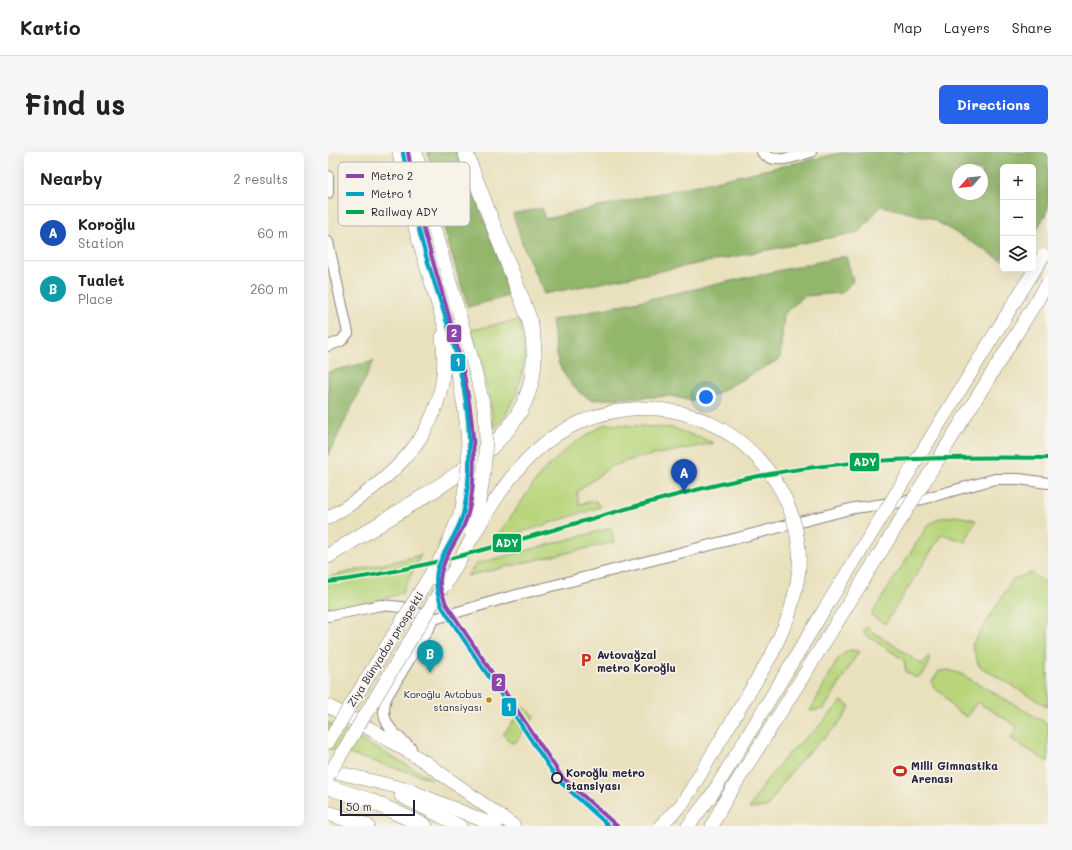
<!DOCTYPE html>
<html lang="en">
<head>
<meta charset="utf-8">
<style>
	body { margin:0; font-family:Mali,sans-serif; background:#f6f6f6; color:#202124 }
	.controls { position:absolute; right:12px; top:12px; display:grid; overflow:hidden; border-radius:6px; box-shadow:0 4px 16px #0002 }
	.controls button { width:36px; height:36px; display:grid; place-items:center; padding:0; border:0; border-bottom:1px solid #e0e0e0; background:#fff; color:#202124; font:20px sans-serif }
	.compass { position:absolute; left:624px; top:12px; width:36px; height:36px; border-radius:50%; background:#fff; box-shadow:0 4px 16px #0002; rotate:243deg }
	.scale { position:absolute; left:12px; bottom:10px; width:75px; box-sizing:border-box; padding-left:4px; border:2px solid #22223b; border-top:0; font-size:11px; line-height:14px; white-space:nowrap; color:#22223b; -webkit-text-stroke:3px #f7f3e8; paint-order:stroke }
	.you { position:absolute; left:378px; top:245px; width:14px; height:14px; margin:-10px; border:3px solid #fff; border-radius:50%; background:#1a73e8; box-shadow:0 0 0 6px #1a73e833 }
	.badge { display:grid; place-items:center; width:26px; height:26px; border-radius:50%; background:#2563eb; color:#fff; font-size:13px; font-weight:700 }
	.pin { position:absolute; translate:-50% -33px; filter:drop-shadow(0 1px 2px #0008) }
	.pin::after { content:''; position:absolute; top:21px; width:14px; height:12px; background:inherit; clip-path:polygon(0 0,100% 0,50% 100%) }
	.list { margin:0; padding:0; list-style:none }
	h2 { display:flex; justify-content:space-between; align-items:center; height:52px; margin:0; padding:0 16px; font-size:17px }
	h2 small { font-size:13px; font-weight:400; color:#757577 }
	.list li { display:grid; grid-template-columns:26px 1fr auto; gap:12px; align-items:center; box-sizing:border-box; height:56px; padding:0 16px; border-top:1px solid #e0e0e0 }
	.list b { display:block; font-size:15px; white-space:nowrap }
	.list p { margin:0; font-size:13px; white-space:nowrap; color:#757577 }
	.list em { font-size:13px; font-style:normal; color:#757577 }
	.icon { flex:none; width:22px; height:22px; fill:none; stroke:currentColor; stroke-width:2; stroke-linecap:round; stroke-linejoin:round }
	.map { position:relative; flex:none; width:720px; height:674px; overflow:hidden; border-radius:6px }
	header { display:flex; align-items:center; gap:24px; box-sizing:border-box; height:56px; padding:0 20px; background:#fff; border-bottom:1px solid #e0e0e0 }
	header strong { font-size:19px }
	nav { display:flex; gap:22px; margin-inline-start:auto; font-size:14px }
	.intro { display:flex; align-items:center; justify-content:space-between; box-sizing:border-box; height:96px; padding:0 24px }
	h1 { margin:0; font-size:28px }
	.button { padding:10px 18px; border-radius:6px; background:#2563eb; color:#fff; font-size:14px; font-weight:700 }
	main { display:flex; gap:24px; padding:0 24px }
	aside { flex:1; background:#fff; border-radius:6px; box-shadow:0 4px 16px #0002 }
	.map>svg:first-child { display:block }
	.green { fill:#b8d57b; stroke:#6d7c5b }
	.forest { fill:#92b66b; stroke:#5a6c53; fill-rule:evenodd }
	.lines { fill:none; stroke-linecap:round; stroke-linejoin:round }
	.minor-casing { stroke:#86817c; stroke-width:12 }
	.major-casing { stroke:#86817c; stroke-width:14 }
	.highway-casing { stroke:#86817c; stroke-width:16 }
	.minor { stroke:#fff; stroke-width:10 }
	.major { stroke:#fff; stroke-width:13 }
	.highway { stroke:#fff; stroke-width:15 }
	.major-bridge-casing { stroke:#86817c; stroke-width:14; stroke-linecap:butt }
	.major-bridge { stroke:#fff; stroke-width:13 }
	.rail-1-casing { stroke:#f7f3e8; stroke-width:7 }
	.rail-1 { stroke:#00a651; stroke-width:4 }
	.metro-1-casing { stroke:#f7f3e8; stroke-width:7 }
	.metro-2-casing { stroke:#f7f3e8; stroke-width:7 }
	.metro-1 { stroke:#8e44ad; stroke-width:4 }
	.metro-2 { stroke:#02a2c7; stroke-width:4 }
	.bus-dot { fill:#c2850f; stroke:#f7f3e8; stroke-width:1.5 }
	.stop-dot { fill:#f7f3e8; stroke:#22223b; stroke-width:2 }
	.labels { text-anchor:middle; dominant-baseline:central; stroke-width:3.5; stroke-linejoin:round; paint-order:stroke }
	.bus-label { font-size:10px; fill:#22223b; stroke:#f7f3e8; text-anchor:end }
	.street-label { font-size:11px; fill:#22223b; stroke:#f7f3e8 }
	.poi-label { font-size:11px; font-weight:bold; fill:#22223b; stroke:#f7f3e8; text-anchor:start }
	.stop-label { font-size:11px; font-weight:bold; fill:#22223b; stroke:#f7f3e8; text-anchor:start }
	.key { fill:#f7f3e8; stroke:#b7b4b4; stroke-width:1 }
	.key-label { font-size:11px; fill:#22223b }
	.line-badge { stroke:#f7f3e8; stroke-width:1.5 }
	.badge-label { font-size:11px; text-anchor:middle; font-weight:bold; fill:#fff }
</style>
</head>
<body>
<header>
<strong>Kartio</strong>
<nav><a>Map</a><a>Layers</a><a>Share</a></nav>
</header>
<div class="intro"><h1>Find us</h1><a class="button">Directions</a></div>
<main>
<aside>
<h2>Nearby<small>2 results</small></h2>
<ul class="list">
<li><span class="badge" style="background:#1a4fb4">A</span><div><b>Koroğlu</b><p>Station</p></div><em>60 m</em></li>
<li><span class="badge" style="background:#0f9aa8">B</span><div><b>Tualet</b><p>Place</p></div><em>260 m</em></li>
</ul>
</aside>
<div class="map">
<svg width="720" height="674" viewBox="0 0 720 674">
	<rect width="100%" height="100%" fill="#f7f3e8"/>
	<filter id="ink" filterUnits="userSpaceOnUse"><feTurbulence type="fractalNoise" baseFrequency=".025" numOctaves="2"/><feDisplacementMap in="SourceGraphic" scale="8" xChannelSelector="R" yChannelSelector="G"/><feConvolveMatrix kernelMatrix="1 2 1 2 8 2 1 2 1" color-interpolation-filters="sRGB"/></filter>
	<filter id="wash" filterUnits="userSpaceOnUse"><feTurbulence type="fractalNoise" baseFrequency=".012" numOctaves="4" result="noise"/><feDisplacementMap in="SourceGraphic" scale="16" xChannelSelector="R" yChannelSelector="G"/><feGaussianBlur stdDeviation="0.9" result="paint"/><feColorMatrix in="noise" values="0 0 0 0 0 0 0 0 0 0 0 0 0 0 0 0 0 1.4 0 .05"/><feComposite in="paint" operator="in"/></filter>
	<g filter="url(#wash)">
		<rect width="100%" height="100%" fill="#e9e0bc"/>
		<!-- green -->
		<g class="green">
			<polygon points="191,168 198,208 187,244 176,266 166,277 161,242 143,178"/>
			<polygon points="277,272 345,276 386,291 305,307 282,315 249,340 251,352 268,349 272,355 166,389 214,320 242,294"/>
			<polygon points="628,364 648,368 637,390 614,382 557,472 543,463 600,373 612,366"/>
			<polygon points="283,376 286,390 139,424 148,412"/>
			<polygon points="93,403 74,441 49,449 0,460 0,425"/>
			<polygon points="703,421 720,432 720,555 651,514 644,493 685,427"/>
			<path d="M 538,475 L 594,512 L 601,504 C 601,515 598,521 588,526 L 578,520 L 576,508 L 535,481 Z"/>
			<polygon points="522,498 531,499 496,557 482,559 510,507 515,502"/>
			<polygon points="621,518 633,522 720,572 720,610 683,587 689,574 649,550 639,565 626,557 615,542 606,536 604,530 611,519"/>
			<path d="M 514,549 L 522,555 C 510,577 492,588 476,605 C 461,620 451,638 439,655 L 421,657 L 437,630 L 461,601 L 490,575 Z"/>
			<polygon points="196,555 207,564 188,590 183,591 175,583"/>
			<polygon points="0,570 104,627 0,596"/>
		</g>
		<!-- forest -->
		<g class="forest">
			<path d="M 100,0 L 130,0 L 185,143 L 140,155 C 124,104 108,53 100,0 Z"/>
			<path d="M 517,0 L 720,0 L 720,57 L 705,85 L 705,15 L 675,15 L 675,109 L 603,66 L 553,54 L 531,80 L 216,142 L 195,94 L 185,62 L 214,56 L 217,67 ZM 630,18 L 654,18 L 654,42 L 630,42 Z"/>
			<polygon points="518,104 525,129 514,141 476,144 456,162 452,207 380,246 364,249 343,244 263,248 251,240 240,228 230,211 224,168"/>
			<polygon points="46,209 0,304 0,220"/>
		</g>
	</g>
	<g filter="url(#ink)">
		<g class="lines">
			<defs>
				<g id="minor">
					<path d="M 434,0 C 446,14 468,4 483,0"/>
					<polyline points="0,24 0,41"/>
					<polyline points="0,90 20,181 13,189 0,194"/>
					<polyline points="0,464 53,453 73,455 106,467 181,445 526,356 595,347 667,327 691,327 720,331"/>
					<path d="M 83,596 C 66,581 50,571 58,546 L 106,467"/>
				</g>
				<g id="major">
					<path d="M 71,0 C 79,54 96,107 112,159 C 127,210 142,259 140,313"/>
					<path d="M 88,0 C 105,89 139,173 157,261"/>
					<path d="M 0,366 C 67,327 127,272 114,185"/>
					<polyline points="0,554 46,579 97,610 186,674"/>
					<polyline points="0,618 81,638 168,674"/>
					<polyline points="73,644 132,674"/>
					<polyline points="332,674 354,652 364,636 444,502 461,463"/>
					<polyline points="360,674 383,644 496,458"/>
					<polyline points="384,674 395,652 511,467"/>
				</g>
				<g id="highway">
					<path d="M 0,404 C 30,385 60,367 90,348 C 161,304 225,259 201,166 L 137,0"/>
					<polyline points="0,635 43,649 97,674"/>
					<polyline points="0,661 39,674"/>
				</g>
			</defs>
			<!-- minor casing -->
			<use href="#minor" class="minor-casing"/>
			<!-- major casing -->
			<use href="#major" class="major-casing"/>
			<!-- highway casing -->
			<use href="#highway" class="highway-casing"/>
			<!-- minor -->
			<use href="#minor" class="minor"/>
			<!-- major -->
			<use href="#major" class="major"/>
			<!-- highway -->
			<use href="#highway" class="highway"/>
			<defs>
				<g id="major-bridge">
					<path d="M 143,379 C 156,340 160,303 157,261"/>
					<path d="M 117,433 C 150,378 180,309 238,277 C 314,236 402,258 448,330 C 460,349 469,374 471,398 C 473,420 467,442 461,463"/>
					<polyline points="496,458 715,104"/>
					<polyline points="511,467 720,131"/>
					<polyline points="0,590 117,399 134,357 140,313"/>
					<polyline points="0,624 120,426"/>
				</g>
			</defs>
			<!-- major-bridge casing -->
			<use href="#major-bridge" class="major-bridge-casing"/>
			<!-- major-bridge -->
			<use href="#major-bridge" class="major-bridge"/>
			<defs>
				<path id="rail-1" d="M 0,430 C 136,413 264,361 397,331 C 503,306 612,304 720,306"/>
			</defs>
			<!-- rail-1 casing -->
			<use href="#rail-1" class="rail-1-casing"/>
			<!-- rail-1 -->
			<use href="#rail-1" class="rail-1"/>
			<defs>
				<path id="metro-1" d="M 80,0 C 85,31 91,62 100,92 C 122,171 151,246 145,329 C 144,344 142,359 136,373 C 128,391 111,411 112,432 C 112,439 116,445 118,452 L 234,625 L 289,674"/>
				<path id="metro-2" d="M 75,1 C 81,36 88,70 98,104 C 116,163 140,224 141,287 C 142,311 141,338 135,362 C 124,400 96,410 114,455 L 230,628 L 281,674"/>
			</defs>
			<!-- metro-1 casing -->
			<use href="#metro-1" class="metro-1-casing"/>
			<!-- metro-2 casing -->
			<use href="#metro-2" class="metro-2-casing"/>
			<!-- metro-1 -->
			<use href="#metro-1" class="metro-1"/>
			<!-- metro-2 -->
			<use href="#metro-2" class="metro-2"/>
		</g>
	</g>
	<!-- icons -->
	<defs>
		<symbol id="parking-bare" viewBox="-9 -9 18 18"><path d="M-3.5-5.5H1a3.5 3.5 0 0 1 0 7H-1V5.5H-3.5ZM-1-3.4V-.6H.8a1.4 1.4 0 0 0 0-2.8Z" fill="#c8321e" stroke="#f7f3e8" stroke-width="2.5" paint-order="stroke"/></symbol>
		<symbol id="stadium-bare" viewBox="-9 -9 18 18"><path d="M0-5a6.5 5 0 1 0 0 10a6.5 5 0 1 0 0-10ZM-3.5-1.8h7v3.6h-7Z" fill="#c8321e" stroke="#f7f3e8" stroke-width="2.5" paint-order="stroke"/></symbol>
	</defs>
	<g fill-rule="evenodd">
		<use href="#parking-bare" x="248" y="498" width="20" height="20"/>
		<use href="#stadium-bare" x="562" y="609" width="20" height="20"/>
	</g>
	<!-- markers -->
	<circle class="bus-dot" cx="161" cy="548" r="3.5"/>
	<circle class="stop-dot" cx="229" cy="626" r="5"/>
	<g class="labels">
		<!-- bus labels -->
		<g class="bus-label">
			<text x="154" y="542">Koroğlu Avtobus<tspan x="154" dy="13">stansiyası</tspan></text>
		</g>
		<!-- street labels -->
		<g class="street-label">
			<text transform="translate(57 497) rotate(-58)">Ziya Bünyadov prospekti</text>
		</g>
		<!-- poi labels -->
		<g class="poi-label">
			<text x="269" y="502">Avtovağzal<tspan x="269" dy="13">metro Koroğlu</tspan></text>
			<text x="583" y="613">Milli Gimnastika<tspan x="583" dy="13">Arenası</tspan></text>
		</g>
		<!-- stop labels -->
		<g class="stop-label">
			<text x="238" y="620">Koroğlu metro<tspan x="238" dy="13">stansiyası</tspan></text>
		</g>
	</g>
	<!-- legend -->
	<rect x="10" y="10" width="132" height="64" rx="6" class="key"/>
	<rect x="18" y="22" width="18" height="4" fill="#8e44ad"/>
	<rect x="18" y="40" width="18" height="4" fill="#02a2c7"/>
	<rect x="18" y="58" width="18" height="4" fill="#00a651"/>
	<g class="key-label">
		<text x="43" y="28">Metro 2</text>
		<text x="43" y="46">Metro 1</text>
		<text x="43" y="64">Railway ADY</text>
	</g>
	<g class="line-badge">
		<rect x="118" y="172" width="16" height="19" rx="4" fill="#8e44ad"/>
		<rect x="122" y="201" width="16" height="19" rx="4" fill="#02a2c7"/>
		<rect x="521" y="300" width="31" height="20" rx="4" fill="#00a651"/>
		<rect x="164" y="381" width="30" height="20" rx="4" fill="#00a651"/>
		<rect x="163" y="521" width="15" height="19" rx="4" fill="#8e44ad"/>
		<rect x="173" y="545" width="16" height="20" rx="4" fill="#02a2c7"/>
	</g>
	<g class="badge-label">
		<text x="126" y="185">2</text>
		<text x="130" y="214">1</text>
		<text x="537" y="314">ADY</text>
		<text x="179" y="395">ADY</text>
		<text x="171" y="534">2</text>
		<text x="181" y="559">1</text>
	</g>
</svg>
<div class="controls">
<button>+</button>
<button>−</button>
<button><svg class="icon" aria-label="layers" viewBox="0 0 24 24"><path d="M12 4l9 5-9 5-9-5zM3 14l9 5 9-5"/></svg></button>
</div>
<svg class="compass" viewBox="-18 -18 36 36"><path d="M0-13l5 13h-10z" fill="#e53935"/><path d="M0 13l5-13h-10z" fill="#757577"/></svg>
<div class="scale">50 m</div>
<div class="you"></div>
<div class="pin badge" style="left:356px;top:340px;background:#1a4fb4">A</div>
<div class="pin badge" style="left:102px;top:521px;background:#0f9aa8">B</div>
</div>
</main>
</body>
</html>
